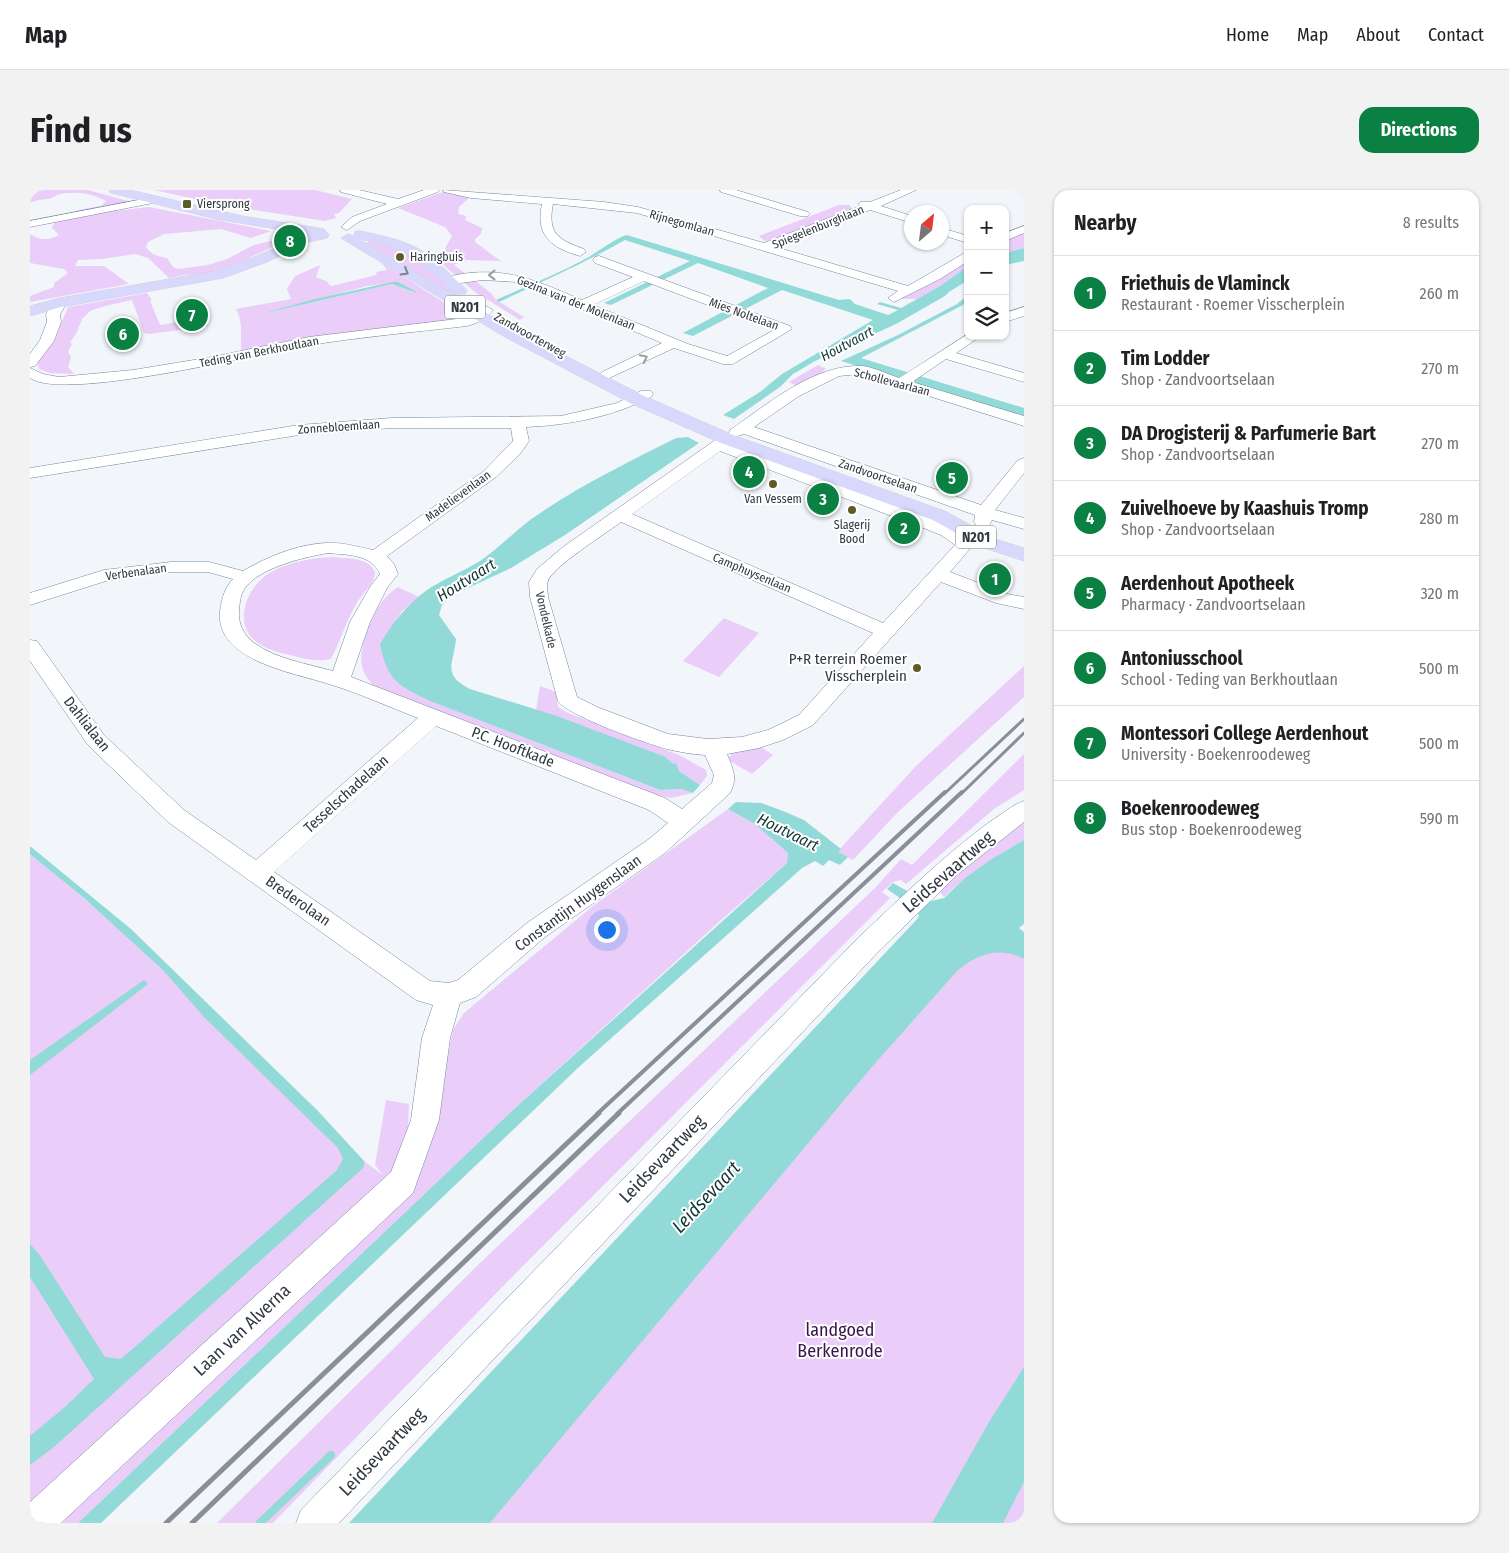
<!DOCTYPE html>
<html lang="en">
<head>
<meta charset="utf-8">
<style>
	body { margin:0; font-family:"Fira Sans Condensed",sans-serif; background:#f2f2f2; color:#202124 }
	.controls { position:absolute; right:15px; top:15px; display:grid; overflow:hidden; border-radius:10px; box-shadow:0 1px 4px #0004 }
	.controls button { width:45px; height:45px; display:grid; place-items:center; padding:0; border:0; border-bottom:1px solid #e0e0e0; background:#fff; color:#202124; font:25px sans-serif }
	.compass { position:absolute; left:874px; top:15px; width:45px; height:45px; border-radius:50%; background:#fff; box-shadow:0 1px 4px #0004; rotate:28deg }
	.you { position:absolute; left:576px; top:739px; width:18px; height:18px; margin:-12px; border:4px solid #fff; border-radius:50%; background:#1a73e8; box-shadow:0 0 0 8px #1a73e833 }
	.badge { display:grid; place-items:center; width:32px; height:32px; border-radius:50%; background:#0b8043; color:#fff; font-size:16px; font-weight:700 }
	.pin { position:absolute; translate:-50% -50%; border:2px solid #fff; box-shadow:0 1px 5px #0006 }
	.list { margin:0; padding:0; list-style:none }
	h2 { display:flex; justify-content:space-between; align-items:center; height:65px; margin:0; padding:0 20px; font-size:21px }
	h2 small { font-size:16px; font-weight:400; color:#757577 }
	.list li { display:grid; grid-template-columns:32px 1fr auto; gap:15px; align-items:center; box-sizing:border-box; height:75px; padding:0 20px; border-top:1px solid #e0e0e0 }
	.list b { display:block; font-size:19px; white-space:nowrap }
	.list p { margin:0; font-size:16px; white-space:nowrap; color:#757577 }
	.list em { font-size:16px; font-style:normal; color:#757577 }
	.icon { flex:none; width:28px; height:28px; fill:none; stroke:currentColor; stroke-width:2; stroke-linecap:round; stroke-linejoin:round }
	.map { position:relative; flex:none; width:994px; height:1333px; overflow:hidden; border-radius:15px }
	header { display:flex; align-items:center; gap:30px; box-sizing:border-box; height:70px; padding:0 25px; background:#fff; border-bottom:1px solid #e0e0e0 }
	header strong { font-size:24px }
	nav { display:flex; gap:28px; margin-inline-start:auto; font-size:18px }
	.intro { display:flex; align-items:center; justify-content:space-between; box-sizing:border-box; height:120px; padding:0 30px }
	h1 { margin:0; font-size:35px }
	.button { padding:12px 22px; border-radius:15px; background:#0b8043; color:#fff; font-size:18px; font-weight:700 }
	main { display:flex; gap:30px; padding:0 30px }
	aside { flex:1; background:#fff; border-radius:15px; box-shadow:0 1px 4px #0004 }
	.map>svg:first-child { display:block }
	.green { fill:#eacdf8; fill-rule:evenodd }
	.water { fill:#92dad8 }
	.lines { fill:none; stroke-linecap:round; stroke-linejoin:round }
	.stream { stroke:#92dad8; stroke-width:8 }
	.minor-casing { stroke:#76879d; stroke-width:1 }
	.major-casing { stroke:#d1d3d5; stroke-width:1 }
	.minor { fill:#fff; fill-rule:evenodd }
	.major { fill:#d8d8fd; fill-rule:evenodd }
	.rail-far2 { stroke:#898f96; stroke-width:3 }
	.rail-far1 { stroke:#898f96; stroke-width:4 }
	.rail { stroke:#898f96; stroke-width:5 }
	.oneway { stroke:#7c8096 }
	.oneway2 { stroke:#989ca0 }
	.poi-dot { fill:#5f5b27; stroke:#fff; stroke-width:2 }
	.labels { text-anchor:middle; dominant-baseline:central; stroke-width:4; stroke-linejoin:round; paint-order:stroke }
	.far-poi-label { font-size:12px; fill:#303841; stroke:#fff; text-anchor:start }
	.far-street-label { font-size:12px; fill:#303841; stroke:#fff }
	.shield { fill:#fff; stroke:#6e747a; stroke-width:1 }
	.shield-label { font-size:14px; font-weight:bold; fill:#303841 }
	.far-water-label { font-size:14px; font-style:italic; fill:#133736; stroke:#fff }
	.poi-label { font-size:15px; fill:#303841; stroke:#fff; text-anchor:end }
	.street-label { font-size:15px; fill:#303841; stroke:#fff }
	.water-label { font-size:16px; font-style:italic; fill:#133736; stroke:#fff }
	.near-street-label { font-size:18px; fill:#303841; stroke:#fff }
	.near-park-label { font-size:18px; fill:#3b144b; stroke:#fff }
	.near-water-label { font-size:19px; font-style:italic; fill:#133736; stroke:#fff }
</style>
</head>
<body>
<header>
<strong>Map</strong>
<nav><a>Home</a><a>Map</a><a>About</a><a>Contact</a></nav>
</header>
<div class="intro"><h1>Find us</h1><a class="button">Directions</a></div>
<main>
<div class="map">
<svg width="994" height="1333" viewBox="0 0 994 1333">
	<rect width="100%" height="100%" fill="#f2f6fb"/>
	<!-- green -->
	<g class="green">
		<path d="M 4,0 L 58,0 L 105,13 L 48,22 L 48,20 L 71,16 L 76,11 C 62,3 46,1 30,4 C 26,5 23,8 19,9 C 12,9 7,10 0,13 L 0,1 Z"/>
		<polygon points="124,0 285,0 322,9 309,23 304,24 306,28 295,31 192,15"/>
		<path d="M 413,2 L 440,7 L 429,17 L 428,24 L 436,26 L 435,30 L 452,38 L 451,44 L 445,49 L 445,52 C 454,58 462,66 472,71 L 436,70 L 424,75 L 461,103 L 466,110 L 494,127 L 490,130 L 445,102 L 411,73 L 409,69 L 422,46 L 415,37 L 368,18 Z"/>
		<polygon points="809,15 819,15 823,19 744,50 735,51 729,46"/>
		<path d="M 119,17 L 241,41 L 221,48 L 191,39 L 134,44 L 118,52 L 116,57 C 121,65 128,66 137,68 L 143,77 L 148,79 L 178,75 L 197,69 L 224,55 L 254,48 L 257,49 C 226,66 196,80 161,86 L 160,84 L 139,88 L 118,68 L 105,64 L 72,69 L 48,70 L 45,76 L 74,76 L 99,94 L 0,112 L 0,106 L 24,97 L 24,93 L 38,83 L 34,79 L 0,73 L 0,44 C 10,50 18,51 29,45 L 22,38 L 26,28 Z"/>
		<polygon points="994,42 994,58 975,63 975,51"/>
		<polygon points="342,50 383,63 419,98 436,110 430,112 357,67 357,65 336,53"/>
		<polygon points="938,68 938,76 910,96 887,109 870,109"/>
		<path d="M 352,73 L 437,127 L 211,162 C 210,146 214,134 206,119 L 261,109 L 257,99 L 265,86 L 290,75 L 286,87 L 296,91 L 301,96 L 343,86 L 347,84 L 346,82 L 357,80 ZM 368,92 L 385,103 L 362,94 L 227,125 L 337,96 Z"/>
		<polygon points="117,103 122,110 120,111 130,135 175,128 178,136 119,144 114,143 102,110 75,116 60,121 52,129 46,144 40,152 42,154 38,162 41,167 38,177 44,184 20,183 9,179 7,172 25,149 38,117"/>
		<polygon points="788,175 796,179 792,182 796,184 768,197 759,192"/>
		<path d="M 302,367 C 317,369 337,366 345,382 C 345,394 334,401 328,411 C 316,430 311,450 301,469 C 286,472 274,469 260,465 C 250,463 239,460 231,455 C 199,437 217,394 243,381 C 260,372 282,368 302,367 Z"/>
		<path d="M 368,397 L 389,407 L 372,421 L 350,455 L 405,513 L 630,600 L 651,599 L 663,603 L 641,608 L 624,604 L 343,496 C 339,490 333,483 332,476 C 328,457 343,421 356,407 C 359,403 364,400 368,397 Z"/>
		<polygon points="694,428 729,443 689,487 653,471"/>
		<polygon points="994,476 994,507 867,623 823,670 807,662 886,576"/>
		<polygon points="510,496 526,502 528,517 538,523 649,565 676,580 677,586 670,595 649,581 636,567 506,520"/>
		<path d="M 731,557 L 743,565 L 722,584 L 698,570 C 704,557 718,559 731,557 Z"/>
		<polygon points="994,564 994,600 964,619 876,694 871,690 863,692 852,702 860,708 480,1089 243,1333 187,1333 448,1075 845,698 871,669 882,675"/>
		<polygon points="698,619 725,634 758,663 757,673 690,731 484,919 48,1333 15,1333 385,991 414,886 423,840 434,823 563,716"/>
		<path d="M 994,629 L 994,650 C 965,667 938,684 914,707 L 910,702 L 923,683 Z"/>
		<path d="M 0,664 C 119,758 225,868 335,974 L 335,972 L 353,985 L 345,975 L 356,910 L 379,914 L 377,960 L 367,980 L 0,1317 Z"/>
		<polygon points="950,734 994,754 994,1333 425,1333"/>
	</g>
	<!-- water -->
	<g class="water">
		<path d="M 597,45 L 809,110 L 820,109 L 825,114 L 858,125 L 868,120 L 847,114 L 850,112 L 871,118 L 910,96 L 938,76 L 938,90 L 919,102 L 915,106 L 866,134 L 785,171 L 763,184 L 750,197 L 704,229 L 693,225 L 730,202 L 752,184 L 843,130 L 752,100 L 663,146 L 653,143 L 738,98 L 668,73 L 581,115 L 574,113 L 660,71 L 595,50 C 554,73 512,92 469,112 L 466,110 C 497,96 528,84 557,68 C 566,63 589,46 597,45 Z"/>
		<polygon points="994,58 994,71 975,75 975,63"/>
		<polygon points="362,92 368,92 385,101 386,103 362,94 227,125 285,109"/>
		<polygon points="938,105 938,111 933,115 831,168 994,218 994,227 811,171 868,145 927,114"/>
		<path d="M 658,247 L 669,253 L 535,345 L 481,378 L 421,406 L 412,415 L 409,425 L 426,449 C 424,474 411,484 440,499 L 527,526 L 636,567 L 643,574 L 646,573 L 649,581 L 670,595 L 663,603 L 651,599 L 630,600 L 405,513 C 371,497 358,494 350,454 C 363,432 378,413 400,398 C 416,388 434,381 450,371 C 468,359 483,343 500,330 C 545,298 596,273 646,248 Z"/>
		<polygon points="706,612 731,613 753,621 774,630 811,659 808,662 818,667 810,675 799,670 793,676 785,671 772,678 550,876 71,1333 48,1333 484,919 757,673 758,663 725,634 698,619"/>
		<path d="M 994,650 L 994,734 L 989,738 L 994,742 L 994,769 C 969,756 947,764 927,781 L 841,878 L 460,1333 L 319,1333 L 889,727 L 887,720 L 857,699 L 863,693 L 897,712 L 914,708 L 934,689 L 960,670 Z"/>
		<polygon points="0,656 101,739 288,921 335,972 333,978 24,1257 0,1275 0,1246 35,1217 64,1189 0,1087 0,1054 9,1064 75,1167 91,1169 307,980 313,969 308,958 174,827 133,780 54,708 0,664"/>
		<polygon points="114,790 118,794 0,885 0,870"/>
		<polygon points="994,1177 994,1292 973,1333 902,1333 959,1232"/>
	</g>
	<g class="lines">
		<!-- stream -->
		<polyline class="stream" points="230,1333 301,1265"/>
		<defs>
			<g id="minor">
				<polygon points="310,0 329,0 368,9 394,0 409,0 408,2 330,31 317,40 311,37 322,27 357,14 311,2"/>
				<path d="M 413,0 L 574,12 L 608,17 L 734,53 L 830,16 L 828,14 L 830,12 L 840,12 L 871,0 L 886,0 L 851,16 L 882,26 L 882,33 L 840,20 L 746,57 L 878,96 L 938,61 L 938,71 L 910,89 L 864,112 L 858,108 L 868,101 L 607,23 L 523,14 C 517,44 529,50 554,59 L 556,62 L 550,66 C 521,58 505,45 512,14 L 441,8 L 414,2 Z"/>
				<polygon points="690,0 706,0 778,22 780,24 778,26 770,26 691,2"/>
				<polygon points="124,7 130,10 128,12 0,37 0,31"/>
				<polygon points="994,36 994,43 975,51 975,43"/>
				<polygon points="912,38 938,46 938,53 912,45"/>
				<path d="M 569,66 L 760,136 L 762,139 L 703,174 L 693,174 L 644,158 L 577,189 L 572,188 L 570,185 L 572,182 L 632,153 L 487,92 L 453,90 L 416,95 L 410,91 C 414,86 424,86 431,84 C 481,77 508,92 552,110 L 603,87 L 565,73 L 563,70 L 565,67 ZM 614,91 L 744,140 L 697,166 L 658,154 L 563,115 Z"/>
				<polygon points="30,109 37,113 30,124 31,132 24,151 5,176 0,177 0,164 10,150 17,132 16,124 25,110"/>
				<path d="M 456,116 L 463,120 C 456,129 448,133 437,136 C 385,142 331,147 279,155 C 230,163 35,212 0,188 L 0,178 L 13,184 L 29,187 L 103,180 L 182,167 L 279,147 L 435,128 Z"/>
				<polygon points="994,117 994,126 975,132 975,123"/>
				<path d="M 938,144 L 938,146 L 951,146 L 926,163 L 994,183 L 994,192 L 916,169 L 882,192 L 994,226 L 994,236 L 829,184 L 809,186 L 769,206 L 724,237 L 951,315 L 988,270 L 994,268 L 994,283 L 965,320 L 994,328 L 994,339 L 962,330 L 959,336 L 953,337 L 947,336 L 944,332 L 945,325 L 714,244 L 704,247 L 705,249 L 700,254 L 923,337 L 944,354 L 920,382 L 977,404 L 994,407 L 994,419 L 966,413 L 911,392 L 783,535 L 753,550 L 729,558 L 697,564 C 703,579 708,588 700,603 L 635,663 L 515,747 L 446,807 L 430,813 L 420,848 L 409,930 L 383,1003 L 31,1333 L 0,1333 L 0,1312 L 361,982 L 381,930 L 392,848 L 403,815 L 386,810 L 138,632 L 58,555 L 0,471 L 0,450 L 7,451 L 74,545 L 154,620 L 226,670 L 388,528 C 359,517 331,504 302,495 C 267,483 185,472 190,421 C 192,408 194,399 203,389 L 178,382 L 141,382 L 76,391 L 0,415 L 0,403 L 74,380 L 141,372 L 179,372 L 213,381 C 237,367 268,354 297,353 C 312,352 328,357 343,360 L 454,281 L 483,251 L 481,238 L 362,238 L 269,245 L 0,288 L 0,278 L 269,235 L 362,228 L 531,226 L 587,213 L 611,201 L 621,201 L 623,204 L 621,207 C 582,227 540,235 496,237 L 499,251 L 490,264 L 466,287 L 357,366 L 364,374 L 368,384 L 357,398 L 340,432 L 321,487 L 635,608 L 652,619 L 682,593 L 684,585 L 675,565 C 662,564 649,562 637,559 C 618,554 536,525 528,511 L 500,407 L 499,392 L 507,379 L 533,357 L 691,246 L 698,245 L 700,240 C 735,216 783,175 829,176 C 842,176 857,184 869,188 ZM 690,261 L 896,339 L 911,345 L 925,355 L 853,433 L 602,324 ZM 591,332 L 843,443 L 769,525 L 738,540 L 712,547 L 678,549 L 638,544 L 567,517 L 547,507 L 518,407 C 518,402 516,396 518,391 C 521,378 578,342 591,332 ZM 298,363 C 317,365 342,364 350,384 L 340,397 L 320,432 L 303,481 C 278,474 246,469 224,453 C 213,444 208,434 209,420 C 210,412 210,405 215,398 C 229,378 274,367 298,363 ZM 406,536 L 619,620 L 638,633 L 619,649 L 497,733 L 428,790 L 419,793 L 400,791 L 244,682 Z"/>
				<path d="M 994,611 L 994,632 L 928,684 L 848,762 L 309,1333 L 266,1333 L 271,1320 L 830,746 C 872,707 914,665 961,631 C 972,624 982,615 994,611 Z"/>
			</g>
			<g id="major">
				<polygon points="79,0 100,0 212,26 289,38 294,39 299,45 297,48 278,52 237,72 193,88 31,117 0,126 0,116 30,108 185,81 227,66 276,44 186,29 81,3"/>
				<path d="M 330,41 C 353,46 377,50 397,64 C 411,74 422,87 435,98 L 437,101 L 435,104 L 425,104 C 412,94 401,80 387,70 C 370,58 350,53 329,49 L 487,141 L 612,205 L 703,245 L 917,322 L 965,349 L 994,358 L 994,371 L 951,357 L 903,330 L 691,253 L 600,213 L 475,147 L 311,48 L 318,44 L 324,46 L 325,42 Z"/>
			</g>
		</defs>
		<!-- minor casing -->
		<use href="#minor" class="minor-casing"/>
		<!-- major casing -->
		<use href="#major" class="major-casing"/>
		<!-- minor -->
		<use href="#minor" class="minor"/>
		<!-- major -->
		<use href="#major" class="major"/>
		<!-- rail-far2 -->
		<g class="rail-far2">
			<polyline points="914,604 994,529"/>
			<polyline points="931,604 994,543"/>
		</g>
		<!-- rail-far1 -->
		<g class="rail-far1">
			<polyline points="567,924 915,602"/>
			<polyline points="587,924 932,602"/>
		</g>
		<!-- rail -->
		<g class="rail">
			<polyline points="136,1333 569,923"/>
			<polyline points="162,1333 589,923"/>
		</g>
	</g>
	<!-- one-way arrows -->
	<defs><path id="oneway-chevron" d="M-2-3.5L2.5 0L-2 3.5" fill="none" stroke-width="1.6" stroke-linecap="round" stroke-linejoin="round" transform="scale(1.25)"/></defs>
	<use class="oneway" href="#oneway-chevron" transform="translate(375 82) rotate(31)"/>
	<g class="oneway2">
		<use href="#oneway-chevron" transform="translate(462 85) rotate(180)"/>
		<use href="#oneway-chevron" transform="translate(614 168) rotate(-26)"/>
	</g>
	<!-- markers -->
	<g class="poi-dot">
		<rect x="152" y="9" width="10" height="10" rx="2.5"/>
		<circle cx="370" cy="67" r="5"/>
		<circle cx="743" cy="294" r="5"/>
		<circle cx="822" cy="320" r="5"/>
		<circle cx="887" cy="478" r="5"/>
	</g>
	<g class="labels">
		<!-- far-poi labels -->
		<g class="far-poi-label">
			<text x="167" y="14">Viersprong</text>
			<text x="380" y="67">Haringbuis</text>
			<text x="743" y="309" text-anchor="middle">Van Vessem</text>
			<text x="822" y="335" text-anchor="middle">Slagerij<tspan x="822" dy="14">Bood</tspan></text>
		</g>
		<!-- far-street labels -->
		<g class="far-street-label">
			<text transform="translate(652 33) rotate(16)">Rijnegomlaan</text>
			<text transform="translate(788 37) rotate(-22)">Spiegelenburghlaan</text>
			<text transform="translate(546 113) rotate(22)">Gezina van der Molenlaan</text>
			<text transform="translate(714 124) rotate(20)">Mies Noltelaan</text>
			<text transform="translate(500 145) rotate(29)">Zandvoorterweg</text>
			<text transform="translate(229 162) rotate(-11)">Teding van Berkhoutlaan</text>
			<text transform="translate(862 192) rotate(15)">Schollevaarlaan</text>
			<text transform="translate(309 237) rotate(-4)">Zonnebloemlaan</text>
			<text transform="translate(848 286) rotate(19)">Zandvoortselaan</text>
			<text transform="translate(428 306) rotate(-36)">Madelievenlaan</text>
			<text transform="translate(106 382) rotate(-8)">Verbenalaan</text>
			<text transform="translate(722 383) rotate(23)">Camphuysenlaan</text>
			<text transform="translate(516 430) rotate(77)">Vondelkade</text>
		</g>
		<!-- shield labels -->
		<g class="shield">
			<rect x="415" y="105.5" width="40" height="23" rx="4"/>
			<rect x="926" y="335.5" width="40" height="23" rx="4"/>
		</g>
		<g class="shield-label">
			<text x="435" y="117">N201</text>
			<text x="946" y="347">N201</text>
		</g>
		<!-- far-water labels -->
		<g class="far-water-label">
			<text transform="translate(817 154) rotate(-28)">Houtvaart</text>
		</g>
		<!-- poi labels -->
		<g class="poi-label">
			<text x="877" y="469">P+R terrein Roemer<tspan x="877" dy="17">Visscherplein</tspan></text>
		</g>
		<!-- street labels -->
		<g class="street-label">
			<text transform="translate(57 534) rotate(52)">Dahlialaan</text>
			<text transform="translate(483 557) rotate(21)">P.C. Hooftkade</text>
			<text transform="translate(316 604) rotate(-42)">Tesselschadelaan</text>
			<text transform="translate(268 711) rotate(35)">Brederolaan</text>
			<text transform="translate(548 713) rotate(-36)">Constantijn Huygenslaan</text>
		</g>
		<!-- water labels -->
		<g class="water-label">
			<text transform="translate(436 390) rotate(-32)">Houtvaart</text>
			<text transform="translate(758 642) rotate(26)">Houtvaart</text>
		</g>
		<!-- near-street labels -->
		<g class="near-street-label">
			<text transform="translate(918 682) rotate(-41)">Leidsevaartweg</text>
			<text transform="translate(632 969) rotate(-46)">Leidsevaartweg</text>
			<text transform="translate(212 1140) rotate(-43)">Laan van Alverna</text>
			<text transform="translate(352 1262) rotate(-46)">Leidsevaartweg</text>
		</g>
		<!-- near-park labels -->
		<g class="near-park-label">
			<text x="810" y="1140">landgoed<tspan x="810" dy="21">Berkenrode</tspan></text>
		</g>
		<!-- near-water labels -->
		<g class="near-water-label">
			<text transform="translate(676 1007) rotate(-47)">Leidsevaart</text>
		</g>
	</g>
</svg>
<div class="controls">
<button>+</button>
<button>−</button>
<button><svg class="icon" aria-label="layers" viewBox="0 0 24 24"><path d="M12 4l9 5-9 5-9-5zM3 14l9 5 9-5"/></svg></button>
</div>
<svg class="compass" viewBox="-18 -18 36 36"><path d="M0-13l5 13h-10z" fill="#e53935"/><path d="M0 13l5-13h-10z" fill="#757577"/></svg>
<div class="you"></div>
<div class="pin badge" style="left:965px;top:389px">1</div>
<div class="pin badge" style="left:874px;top:338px">2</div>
<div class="pin badge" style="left:793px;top:309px">3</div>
<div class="pin badge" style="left:719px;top:282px">4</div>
<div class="pin badge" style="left:922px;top:288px">5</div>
<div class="pin badge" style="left:93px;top:144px">6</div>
<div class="pin badge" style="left:162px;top:125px">7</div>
<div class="pin badge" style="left:260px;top:51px">8</div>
</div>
<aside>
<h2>Nearby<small>8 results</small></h2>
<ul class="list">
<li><span class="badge">1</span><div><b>Friethuis de Vlaminck</b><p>Restaurant · Roemer Visscherplein</p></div><em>260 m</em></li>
<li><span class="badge">2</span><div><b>Tim Lodder</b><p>Shop · Zandvoortselaan</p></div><em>270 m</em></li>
<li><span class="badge">3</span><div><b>DA Drogisterij &amp; Parfumerie Bart</b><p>Shop · Zandvoortselaan</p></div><em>270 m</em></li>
<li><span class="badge">4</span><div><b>Zuivelhoeve by Kaashuis Tromp</b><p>Shop · Zandvoortselaan</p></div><em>280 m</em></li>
<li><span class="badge">5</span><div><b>Aerdenhout Apotheek</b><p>Pharmacy · Zandvoortselaan</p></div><em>320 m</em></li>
<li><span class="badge">6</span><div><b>Antoniusschool</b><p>School · Teding van Berkhoutlaan</p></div><em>500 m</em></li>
<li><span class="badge">7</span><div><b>Montessori College Aerdenhout</b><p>University · Boekenroodeweg</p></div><em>500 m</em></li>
<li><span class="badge">8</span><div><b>Boekenroodeweg</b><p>Bus stop · Boekenroodeweg</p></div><em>590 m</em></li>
</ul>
</aside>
</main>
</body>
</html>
